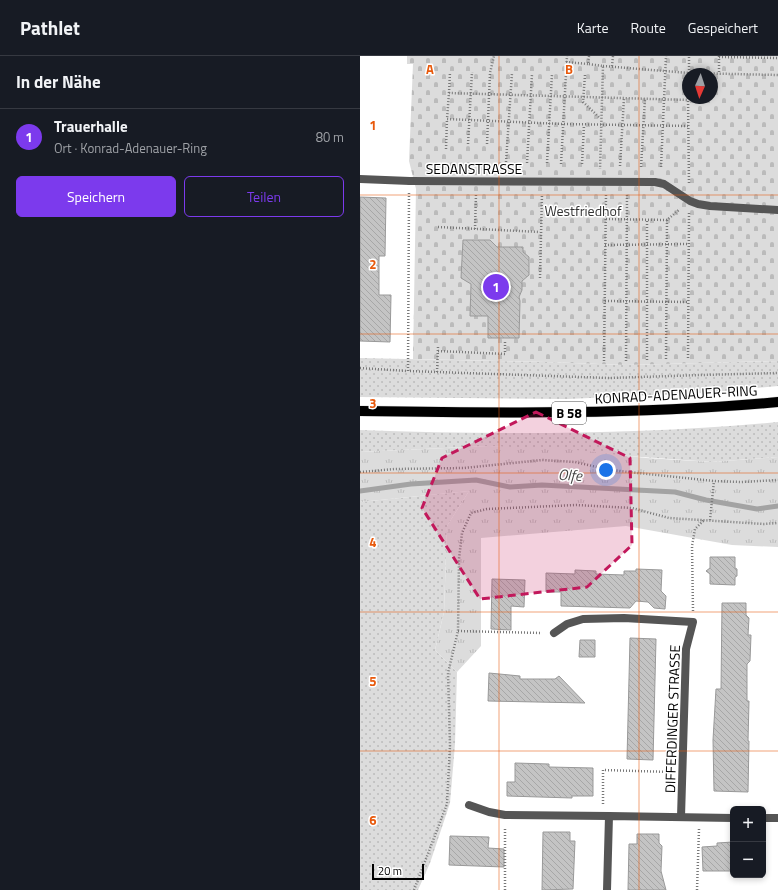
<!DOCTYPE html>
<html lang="de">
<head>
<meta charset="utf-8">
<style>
	body { margin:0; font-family:"Titillium Web",sans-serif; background:#242831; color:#f1f3f6 }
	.controls { position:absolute; right:12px; bottom:12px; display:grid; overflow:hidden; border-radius:6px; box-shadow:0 2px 6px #0003 }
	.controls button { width:36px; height:36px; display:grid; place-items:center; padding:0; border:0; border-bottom:1px solid #363941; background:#171b24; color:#f1f3f6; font:20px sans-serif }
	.compass { position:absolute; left:322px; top:12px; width:36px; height:36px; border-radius:50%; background:#171b24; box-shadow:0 2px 6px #0003; rotate:183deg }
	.scale { position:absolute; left:12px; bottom:10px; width:52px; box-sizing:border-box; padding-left:4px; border:2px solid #000; border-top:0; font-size:11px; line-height:14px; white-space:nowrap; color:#000; -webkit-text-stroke:3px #fff; paint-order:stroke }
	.you { position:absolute; left:246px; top:414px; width:14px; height:14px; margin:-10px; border:3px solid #fff; border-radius:50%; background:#1a73e8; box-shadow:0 0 0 6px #1a73e833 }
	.badge { display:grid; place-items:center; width:26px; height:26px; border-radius:50%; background:#7c3aed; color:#fff; font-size:13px; font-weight:700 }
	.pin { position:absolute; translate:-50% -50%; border:2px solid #fff; box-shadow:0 1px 4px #0006 }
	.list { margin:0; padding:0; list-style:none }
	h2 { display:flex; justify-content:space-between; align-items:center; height:52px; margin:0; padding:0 16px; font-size:17px }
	h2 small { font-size:13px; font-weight:400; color:#9ea1a6 }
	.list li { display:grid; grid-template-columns:26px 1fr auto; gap:12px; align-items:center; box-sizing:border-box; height:56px; padding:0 16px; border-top:1px solid #363941 }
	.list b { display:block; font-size:15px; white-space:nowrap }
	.list p { margin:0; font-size:13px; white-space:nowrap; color:#9ea1a6 }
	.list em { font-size:13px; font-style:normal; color:#9ea1a6 }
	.actions { display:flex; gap:8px; padding:12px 16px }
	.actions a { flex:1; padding:9px 0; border:1px solid #7c3aed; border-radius:6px; text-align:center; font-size:14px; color:#7c3aed }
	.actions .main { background:#7c3aed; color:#fff }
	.map { position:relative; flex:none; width:418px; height:834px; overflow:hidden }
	header { display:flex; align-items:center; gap:24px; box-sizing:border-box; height:56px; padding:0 20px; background:#171b24; border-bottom:1px solid #363941 }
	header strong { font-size:19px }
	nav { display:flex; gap:22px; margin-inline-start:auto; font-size:14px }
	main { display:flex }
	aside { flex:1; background:#171b24 }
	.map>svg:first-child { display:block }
	.grass { fill:url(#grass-dots) }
	.cemetery { fill:url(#cemetery-stones); fill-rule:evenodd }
	.park { fill:url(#park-tufts) }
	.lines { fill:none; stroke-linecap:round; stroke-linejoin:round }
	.stream { stroke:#a3a3a3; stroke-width:5 }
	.building { fill:url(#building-back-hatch); stroke:#999 }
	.primary-casing { stroke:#dbdbdb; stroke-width:11 }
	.path { stroke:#777; stroke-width:2.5; stroke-dasharray:1 2; stroke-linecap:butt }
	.service { stroke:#555; stroke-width:8 }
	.minor { stroke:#555; stroke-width:8 }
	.primary { stroke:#000; stroke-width:10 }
	.marked { fill:#c2185b; fill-opacity:0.2; stroke:#c2185b; stroke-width:3; stroke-dasharray:8 5; stroke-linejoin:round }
	.grid { fill:none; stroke:#e8590c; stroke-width:1; stroke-opacity:0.55 }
	.labels { text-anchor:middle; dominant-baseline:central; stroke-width:3; stroke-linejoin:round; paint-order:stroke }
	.shield { fill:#fff; stroke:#4c4c4c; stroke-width:1 }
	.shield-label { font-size:13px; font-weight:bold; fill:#000 }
	.street-label { font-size:14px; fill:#000; stroke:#fff }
	.park-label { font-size:14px; fill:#333; stroke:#fff }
	.water-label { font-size:15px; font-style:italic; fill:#444; stroke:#fff }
	.grid-label { font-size:13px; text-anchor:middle; font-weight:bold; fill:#e8590c; stroke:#fff; stroke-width:3; stroke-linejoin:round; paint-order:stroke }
</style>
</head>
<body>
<header>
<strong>Pathlet</strong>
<nav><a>Karte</a><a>Route</a><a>Gespeichert</a></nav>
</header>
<main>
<aside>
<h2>In der Nähe<small></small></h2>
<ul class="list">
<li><span class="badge">1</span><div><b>Trauerhalle</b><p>Ort · Konrad-Adenauer-Ring</p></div><em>80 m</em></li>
</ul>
<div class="actions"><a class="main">Speichern</a><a>Teilen</a></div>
</aside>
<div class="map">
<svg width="418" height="834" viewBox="0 0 418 834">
	<defs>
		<pattern id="grass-dots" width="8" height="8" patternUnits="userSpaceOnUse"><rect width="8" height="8" fill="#dcdcdc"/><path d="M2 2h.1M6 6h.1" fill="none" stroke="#bbb" stroke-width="1.8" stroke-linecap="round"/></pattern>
		<pattern id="cemetery-stones" width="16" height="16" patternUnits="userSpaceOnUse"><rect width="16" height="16" fill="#dcdcdc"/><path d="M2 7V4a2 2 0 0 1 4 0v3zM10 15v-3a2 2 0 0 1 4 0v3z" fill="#bbb"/></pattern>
		<pattern id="park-tufts" width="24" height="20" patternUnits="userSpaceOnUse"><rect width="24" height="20" fill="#dcdcdc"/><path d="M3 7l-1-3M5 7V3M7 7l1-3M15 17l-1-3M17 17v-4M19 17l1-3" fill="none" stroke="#bbb"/></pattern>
		<pattern id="building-back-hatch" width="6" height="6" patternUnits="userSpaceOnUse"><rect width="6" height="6" fill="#c4c4c4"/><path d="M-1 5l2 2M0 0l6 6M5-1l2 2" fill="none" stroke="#a7a7a7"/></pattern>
	</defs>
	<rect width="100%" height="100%" fill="#fff"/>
	<!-- grass -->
	<g class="grass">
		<polygon points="0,302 186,306 266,309 418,305 418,330 343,337 207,343 0,341"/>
		<path d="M 418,366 L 418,401 L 352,406 L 128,390 L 0,396 L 0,374 C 139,379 279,379 418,366 Z"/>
		<polygon points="109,435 87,470 84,556 75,594 97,616 95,688 90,747 70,807 58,834 0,834 0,446"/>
	</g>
	<!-- cemetery -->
	<path class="cemetery" d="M 47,0 L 418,0 L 418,305 L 266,309 L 186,306 L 53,303 L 56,133 L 49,105 L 53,8 L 47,8 ZM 328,18 L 352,18 L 352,42 L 328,42 Z"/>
	<!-- park -->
	<polygon class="park" points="128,390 208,393 286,402 352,406 418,401 418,491 372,489 266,470 121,482 121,590 97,616 75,594 84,556 87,470 109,435 0,446 0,396"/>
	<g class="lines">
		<!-- stream -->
		<polyline class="stream" points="0,435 51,428 116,424 150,431 182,429 315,436 346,444 397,453 418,450"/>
	</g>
	<!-- building -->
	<g class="building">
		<polygon points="0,141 26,142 25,200 19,200 19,239 31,239 30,286 0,285"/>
		<polygon points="103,184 130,184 137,191 163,191 163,196 169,201 169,219 162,225 162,234 159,241 160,245 159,282 128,282 128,260 110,260 111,228 101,222"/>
		<polygon points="350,501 375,501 375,512 377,513 377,520 375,521 375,529 350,528 350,518 346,515 350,512"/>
		<polygon points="276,513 302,514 301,535 306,540 305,553 294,552 288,546 276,545 270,552 201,550 201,536 186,536 186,517 215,518 215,514 236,515 236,518 264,519 264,515 276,515"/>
		<polygon points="132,523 165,524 164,551 151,550 151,574 131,573"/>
		<polygon points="362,547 386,547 386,559 389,562 388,579 391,579 390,605 387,608 387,645 389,645 388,685 389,685 388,736 354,735 353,684 356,633 361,633"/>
		<polygon points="270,582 296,583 293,704 267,703"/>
		<polygon points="220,584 235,584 235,601 219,601"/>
		<polygon points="129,617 160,620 160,623 195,623 199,620 225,647 128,645"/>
		<polygon points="155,707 189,708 189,711 233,712 233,740 212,740 212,742 147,740 147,726 155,726"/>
		<polygon points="183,776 210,776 210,785 215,785 213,833 182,834"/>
		<polygon points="277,778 299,778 299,787 302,790 301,815 306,834 268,834 269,788 277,788"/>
		<polygon points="90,780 129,781 128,792 144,793 144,811 89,809"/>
		<polygon points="373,786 373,815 343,815 342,791 357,790 357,787"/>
	</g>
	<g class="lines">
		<defs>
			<path id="primary" d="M 0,355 C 140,357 279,359 418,346"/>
		</defs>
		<!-- primary casing -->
		<use href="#primary" class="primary-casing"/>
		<!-- path -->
		<g class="path">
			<polyline points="229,0 228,8 243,10 240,113"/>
			<polyline points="359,0 359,18"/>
			<polyline points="359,1 418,2"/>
			<polyline points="206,6 228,8"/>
			<polyline points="243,10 329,17 418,19"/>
			<polyline points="252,10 253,0"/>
			<polyline points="329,17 329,0"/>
			<polyline points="225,19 223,46 240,62"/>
			<polyline points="89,37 90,16"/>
			<polyline points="328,42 329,129"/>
			<polyline points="328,70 203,68 87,63 89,37 328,44"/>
			<polyline points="108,88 112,16"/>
			<polyline points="127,88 130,17 134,0"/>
			<polyline points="86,93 87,63"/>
			<polyline points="146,106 152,17"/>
			<polyline points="167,107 172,18"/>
			<polyline points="187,107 192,18"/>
			<polyline points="201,108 207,0"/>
			<polyline points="222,108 224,69"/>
			<polyline points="260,110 264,42"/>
			<polyline points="281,111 285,43"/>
			<polyline points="301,111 306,0"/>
			<polyline points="49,137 48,315 249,322 341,319 418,317"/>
			<polyline points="246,163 307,164 320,153"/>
			<polyline points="78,171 180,176"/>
			<polyline points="115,173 116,138"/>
			<polyline points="245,189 328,188"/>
			<polyline points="180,222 182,138"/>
			<polyline points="245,245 328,246"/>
			<polyline points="78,295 145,298 145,286"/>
			<polyline points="328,302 329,157"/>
			<polyline points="306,303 307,164"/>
			<polyline points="287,304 287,164"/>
			<polyline points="244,305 246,138"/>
			<polyline points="266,305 267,138"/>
			<polyline points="0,312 47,315"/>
			<polyline points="77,316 78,291"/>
			<polyline points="0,416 35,413 104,412 182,404 215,406 250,414 354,425 381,426 418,424"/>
			<polyline points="350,464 354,425"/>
			<polyline points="333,555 332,490 335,473 344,464"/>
			<polyline points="98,575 182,577"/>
			<polyline points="243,748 243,714 310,716"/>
			<polyline points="54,834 87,748 90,690 88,617 98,575 99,503 102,477 111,457 127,453 216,449 272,452 309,462 404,468 418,467"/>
			<polyline points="145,834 145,771"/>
			<polyline points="337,834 339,773"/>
		</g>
		<!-- service -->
		<path class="service" d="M 50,125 C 131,126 213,126 295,126 L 304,128 L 330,145 L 338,148 L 350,150 L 418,154"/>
		<!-- minor -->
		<g class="minor">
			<polyline points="0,123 50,125"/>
			<polyline points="194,577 207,568 223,563 264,562 333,566 326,593 321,761"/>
			<polyline points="109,749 129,756 145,759 249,760"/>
			<polyline points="403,762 418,762"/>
			<polyline points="247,834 249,760 373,762"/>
		</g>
		<!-- primary -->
		<use href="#primary" class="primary"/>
	</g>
	<!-- marked area -->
	<path class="marked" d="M 176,356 L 270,402 L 272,489 L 227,531 L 120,543 L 62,452 L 82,402 Z"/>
	<!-- grid -->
	<path class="grid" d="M 139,0 L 139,834M 279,0 L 279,834M 0,139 L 418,139M 0,278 L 418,278M 0,417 L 418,417M 0,556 L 418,556M 0,695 L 418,695"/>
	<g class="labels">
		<!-- shield labels -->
		<rect class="shield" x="192" y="346" width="34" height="22" rx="3"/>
		<g class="shield-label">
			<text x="209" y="357">B 58</text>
		</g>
		<!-- street labels -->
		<g class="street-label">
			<text x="114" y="112">SEDANSTRASSE</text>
			<text transform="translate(316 338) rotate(-3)">KONRAD-ADENAUER-RING</text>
			<text transform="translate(312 663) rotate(-88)">DIFFERDINGER STRASSE</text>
		</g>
		<!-- park labels -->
		<g class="park-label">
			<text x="223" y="154">Westfriedhof</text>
		</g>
		<!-- water labels -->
		<g class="water-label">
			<text transform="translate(210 419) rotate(3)">Olfe</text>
		</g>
	</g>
	<g class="grid-label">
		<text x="70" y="18">A</text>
		<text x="209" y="18">B</text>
		<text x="13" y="74">1</text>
		<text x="13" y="213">2</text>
		<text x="13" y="352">3</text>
		<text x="13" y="491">4</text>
		<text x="13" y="630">5</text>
		<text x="13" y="769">6</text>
	</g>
</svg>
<div class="controls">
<button>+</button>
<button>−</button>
</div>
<svg class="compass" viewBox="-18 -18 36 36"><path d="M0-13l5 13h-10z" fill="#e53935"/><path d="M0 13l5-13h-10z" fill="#9ea1a6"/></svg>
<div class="scale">20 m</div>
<div class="you"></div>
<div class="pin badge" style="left:136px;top:231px">1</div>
</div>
</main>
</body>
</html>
